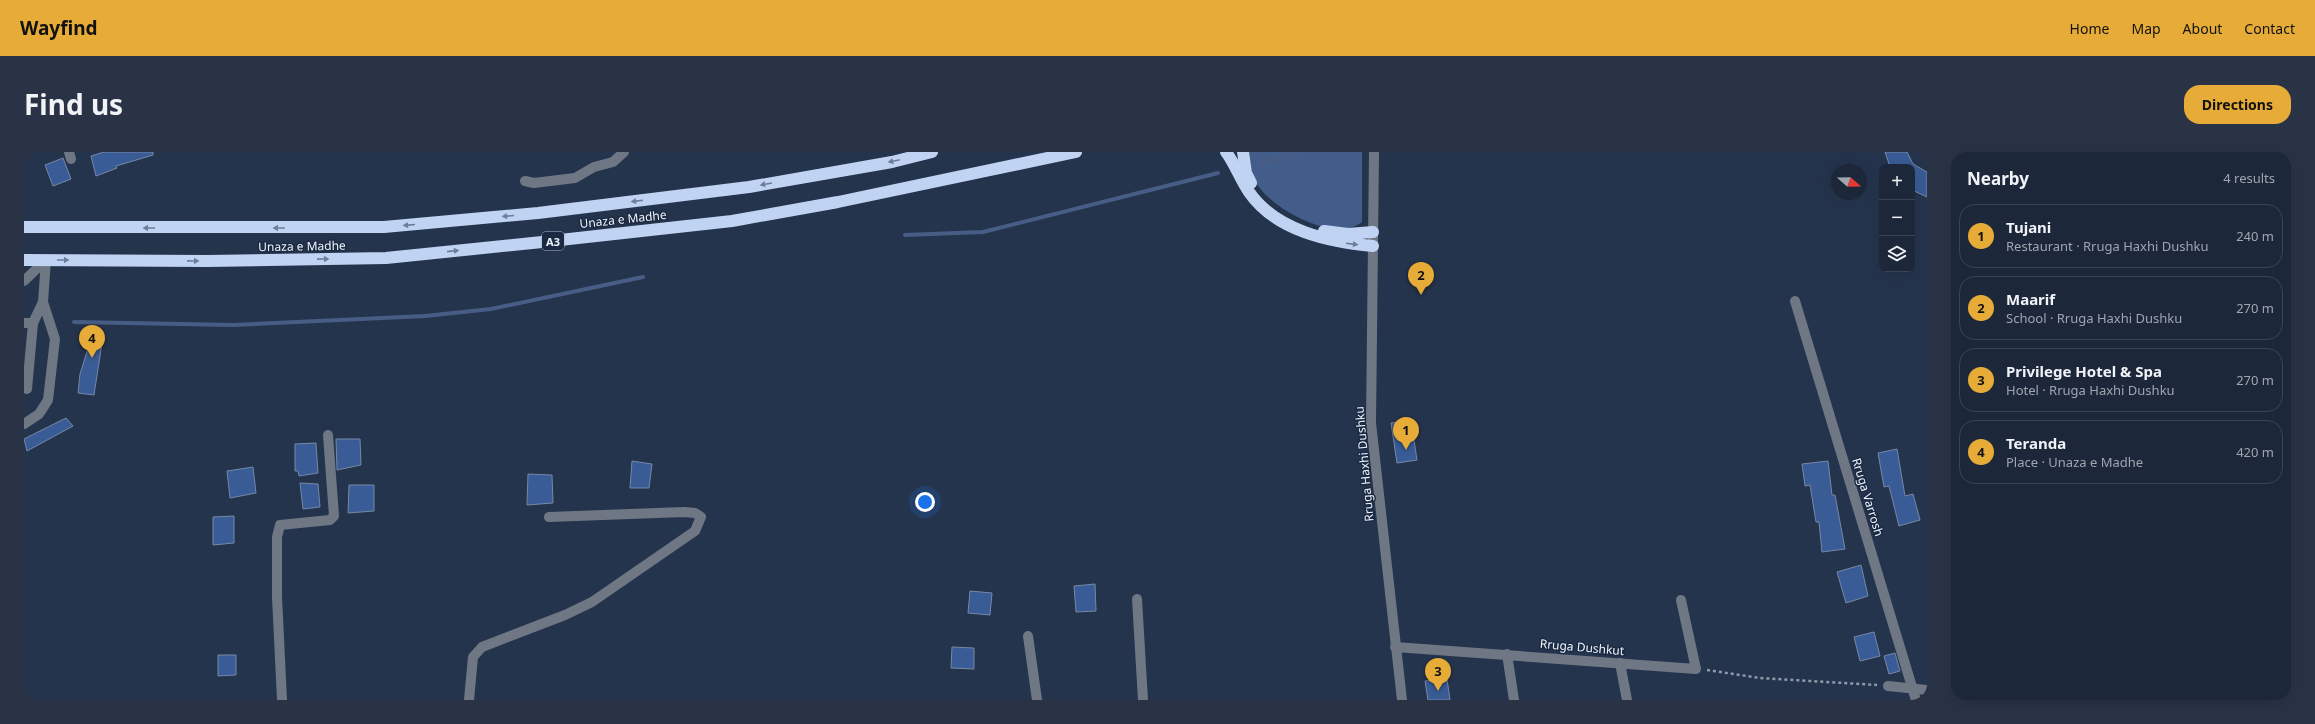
<!DOCTYPE html>
<html lang="en">
<head>
<meta charset="utf-8">
<style>
	body { margin:0; font-family:"Noto Sans",sans-serif; background:#293345; color:#f1f3f6 }
	.controls { position:absolute; right:12px; top:12px; display:grid; overflow:hidden; border-radius:8px; box-shadow:0 4px 16px #0002 }
	.controls button { width:36px; height:36px; display:grid; place-items:center; padding:0; border:0; border-bottom:1px solid #3a4454; background:#1c273a; color:#f1f3f6; font:20px sans-serif }
	.compass { position:absolute; left:1807px; top:12px; width:36px; height:36px; border-radius:50%; background:#1c273a; box-shadow:0 4px 16px #0002; rotate:110deg }
	.you { position:absolute; left:901px; top:350px; width:14px; height:14px; margin:-10px; border:3px solid #fff; border-radius:50%; background:#1a73e8; box-shadow:0 0 0 6px #1a73e833 }
	.badge { display:grid; place-items:center; width:26px; height:26px; border-radius:50%; background:#e7ac37; color:#111; font-size:13px; font-weight:700 }
	.pin { position:absolute; translate:-50% -33px; filter:drop-shadow(0 1px 2px #0008) }
	.pin::after { content:''; position:absolute; top:21px; width:14px; height:12px; background:inherit; clip-path:polygon(0 0,100% 0,50% 100%) }
	.list { margin:0; padding:0; list-style:none }
	h2 { display:flex; justify-content:space-between; align-items:center; height:52px; margin:0; padding:0 16px; font-size:17px }
	h2 small { font-size:13px; font-weight:400; color:#a0a5af }
	.list li { display:grid; grid-template-columns:26px 1fr auto; gap:12px; align-items:center; box-sizing:border-box; height:64px; margin:0 8px 8px; padding:0 8px; border:1px solid #3a4454; border-radius:16px }
	.list b { display:block; font-size:15px; white-space:nowrap }
	.list p { margin:0; font-size:13px; white-space:nowrap; color:#a0a5af }
	.list em { font-size:13px; font-style:normal; color:#a0a5af }
	.icon { flex:none; width:22px; height:22px; fill:none; stroke:currentColor; stroke-width:2; stroke-linecap:round; stroke-linejoin:round }
	.map { position:relative; flex:none; width:1903px; height:548px; overflow:hidden; border-radius:16px }
	header { display:flex; align-items:center; gap:24px; box-sizing:border-box; height:56px; padding:0 20px; background:#e7ac37; color:#111 }
	header strong { font-size:19px }
	nav { display:flex; gap:22px; margin-inline-start:auto; font-size:14px }
	.intro { display:flex; align-items:center; justify-content:space-between; box-sizing:border-box; height:96px; padding:0 24px }
	h1 { margin:0; font-size:28px }
	.button { padding:10px 18px; border-radius:16px; background:#e7ac37; color:#111; font-size:14px; font-weight:700 }
	main { display:flex; gap:24px; padding:0 24px }
	aside { flex:1; background:#1c273a; border-radius:16px; box-shadow:0 4px 16px #0002 }
	.map>svg:first-child { display:block }
	.green { fill:#425d89 }
	.lines { fill:none; stroke-linecap:round; stroke-linejoin:round }
	.stream { stroke:#485d85; stroke-width:4 }
	.building { fill:#395c97; stroke:#7688a5 }
	.path { stroke:#8f99aa; stroke-width:2.5; stroke-dasharray:3 3; stroke-linecap:butt }
	.minor { stroke:#6f7784; stroke-width:10 }
	.highway { stroke:#c0d3f3; stroke-width:12 }
	.oneway { fill:#6e7e9a }
	.labels { text-anchor:middle; dominant-baseline:central; stroke-width:3; stroke-linejoin:round; paint-order:stroke }
	.shield { fill:#1b2a42; stroke:#afb8c6; stroke-width:1 }
	.shield-label { font-size:11px; font-weight:bold; fill:#eff5fe }
	.street-label { font-size:12px; fill:#eff5fe; stroke:#1b2a42 }
</style>
</head>
<body>
<header>
<strong>Wayfind</strong>
<nav><a>Home</a><a>Map</a><a>About</a><a>Contact</a></nav>
</header>
<div class="intro"><h1>Find us</h1><a class="button">Directions</a></div>
<main>
<div class="map">
<svg width="1903" height="548" viewBox="0 0 1903 548">
	<rect width="100%" height="100%" fill="#25344d"/>
	<!-- green -->
	<path class="green" d="M 1225,0 L 1338,0 L 1338,70 C 1311,91 1252,59 1235,35 C 1228,26 1225,12 1225,0 Z"/>
	<g class="lines">
		<!-- stream -->
		<g class="stream">
			<polyline points="1237,11 1278,0"/>
			<polyline points="881,83 959,80 1194,21"/>
			<polyline points="50,170 209,173 401,164 467,157 619,125"/>
		</g>
	</g>
	<!-- building -->
	<g class="building">
		<polygon points="80,0 129,0 129,3 92,14 93,16 72,24 67,4"/>
		<polygon points="1861,0 1883,0 1889,12 1903,20 1903,45 1888,38 1888,15 1866,15"/>
		<polygon points="39,6 47,27 29,34 21,13"/>
		<polygon points="66,190 78,191 70,243 54,241 56,222"/>
		<polygon points="42,266 49,274 3,299 0,287"/>
		<polygon points="1387,268 1393,308 1373,311 1367,271"/>
		<polygon points="312,287 336,287 337,313 313,318"/>
		<polygon points="292,291 294,321 275,324 274,319 271,319 271,292"/>
		<polygon points="1873,297 1881,344 1889,342 1896,368 1875,374 1865,334 1860,335 1854,301"/>
		<polygon points="608,309 628,312 625,336 606,336"/>
		<polygon points="1804,309 1808,343 1811,343 1821,397 1798,400 1795,370 1792,370 1786,333 1781,334 1778,312"/>
		<polygon points="229,315 232,341 206,346 203,319"/>
		<polygon points="504,322 528,323 529,351 503,353"/>
		<polygon points="276,331 294,332 296,355 279,357"/>
		<polygon points="325,333 350,333 350,359 324,361"/>
		<polygon points="210,364 210,391 189,393 189,365"/>
		<polygon points="1837,413 1844,444 1822,451 1813,420"/>
		<polygon points="1071,432 1072,459 1052,460 1050,434"/>
		<polygon points="946,439 968,441 966,463 944,461"/>
		<polygon points="1850,480 1856,504 1836,509 1830,485"/>
		<polygon points="928,495 950,496 950,517 927,516"/>
		<polygon points="1871,501 1876,519 1865,522 1860,504"/>
		<polygon points="194,503 212,503 212,523 194,524"/>
		<polygon points="1423,527 1426,548 1404,548 1401,529"/>
	</g>
	<g class="lines">
		<!-- path -->
		<polyline class="path" points="1683,518 1736,526 1853,533"/>
		<!-- minor -->
		<g class="minor">
			<polyline points="45,0 47,7"/>
			<polyline points="1350,0 1347,271 1378,548"/>
			<polyline points="501,29 510,31 551,26 570,15 589,10 600,0"/>
			<polyline points="0,129 22,108"/>
			<polyline points="1771,149 1892,548"/>
			<polyline points="0,171 9,171 3,237"/>
			<polyline points="9,171 19,150 22,108"/>
			<polyline points="0,272 15,262 24,248 31,187 19,150"/>
			<polyline points="1113,447 1119,548"/>
			<polyline points="1004,484 1013,548"/>
			<polyline points="1371,495 1672,517 1657,448"/>
			<polyline points="1483,502 1490,548"/>
			<polyline points="1596,511 1603,548"/>
			<polyline points="1864,534 1903,538"/>
			<polyline points="258,548 253,445 253,385 256,373 306,368 310,364 304,283"/>
			<polyline points="445,548 449,505 458,495 541,463 568,450 671,379 677,365 671,361 660,360 525,365"/>
		</g>
		<!-- highway -->
		<g class="highway">
			<path d="M 1202,0 C 1211,12 1216,27 1225,40 C 1252,79 1305,90 1349,94"/>
			<polyline points="1219,0 1222,21 1227,31"/>
			<polyline points="0,75 360,75 514,61 725,35 868,10 908,0"/>
			<polyline points="1300,79 1324,82 1349,80"/>
			<polyline points="0,108 183,109 362,106 518,90 708,69 814,50 1052,0"/>
		</g>
	</g>
	<!-- one-way arrows -->
	<defs><path id="oneway-solid" d="M-6-.8H1V-3.2L6.5 0L1 3.2V.8H-6Z"/></defs>
	<g class="oneway">
		<use href="#oneway-solid" transform="translate(870 9) rotate(168)"/>
		<use href="#oneway-solid" transform="translate(742 32) rotate(170)"/>
		<use href="#oneway-solid" transform="translate(613 49) rotate(173)"/>
		<use href="#oneway-solid" transform="translate(484 64) rotate(175)"/>
		<use href="#oneway-solid" transform="translate(385 73) rotate(175)"/>
		<use href="#oneway-solid" transform="translate(125 76) rotate(180)"/>
		<use href="#oneway-solid" transform="translate(255 76) rotate(180)"/>
		<use href="#oneway-solid" transform="translate(1328 92) rotate(7)"/>
		<use href="#oneway-solid" transform="translate(429 99) rotate(-6)"/>
		<use href="#oneway-solid" transform="translate(299 107) rotate(-1)"/>
		<use href="#oneway-solid" transform="translate(39 108)"/>
		<use href="#oneway-solid" transform="translate(169 109) rotate(1)"/>
	</g>
	<g class="labels">
		<!-- shield labels -->
		<rect class="shield" x="518" y="80" width="22" height="18" rx="3"/>
		<g class="shield-label">
			<text x="529" y="89">A3</text>
		</g>
		<!-- street labels -->
		<g class="street-label">
			<text transform="translate(599 67) rotate(-6)">Unaza e Madhe</text>
			<text transform="translate(278 94) rotate(-1)">Unaza e Madhe</text>
			<text transform="translate(1340 312) rotate(-95)">Rruga Haxhi Dushku</text>
			<text transform="translate(1844 345) rotate(73)">Rruga Varrosh</text>
			<text transform="translate(1558 495) rotate(5)">Rruga Dushkut</text>
		</g>
	</g>
</svg>
<div class="controls">
<button>+</button>
<button>−</button>
<button><svg class="icon" aria-label="layers" viewBox="0 0 24 24"><path d="M12 4l9 5-9 5-9-5zM3 14l9 5 9-5"/></svg></button>
</div>
<svg class="compass" viewBox="-18 -18 36 36"><path d="M0-13l5 13h-10z" fill="#e53935"/><path d="M0 13l5-13h-10z" fill="#a0a5af"/></svg>
<div class="you"></div>
<div class="pin badge" style="left:1382px;top:298px">1</div>
<div class="pin badge" style="left:1397px;top:143px">2</div>
<div class="pin badge" style="left:1414px;top:539px">3</div>
<div class="pin badge" style="left:68px;top:206px">4</div>
</div>
<aside>
<h2>Nearby<small>4 results</small></h2>
<ul class="list">
<li><span class="badge">1</span><div><b>Tujani</b><p>Restaurant · Rruga Haxhi Dushku</p></div><em>240 m</em></li>
<li><span class="badge">2</span><div><b>Maarif</b><p>School · Rruga Haxhi Dushku</p></div><em>270 m</em></li>
<li><span class="badge">3</span><div><b>Privilege Hotel &amp; Spa</b><p>Hotel · Rruga Haxhi Dushku</p></div><em>270 m</em></li>
<li><span class="badge">4</span><div><b>Teranda</b><p>Place · Unaza e Madhe</p></div><em>420 m</em></li>
</ul>
</aside>
</main>
</body>
</html>
